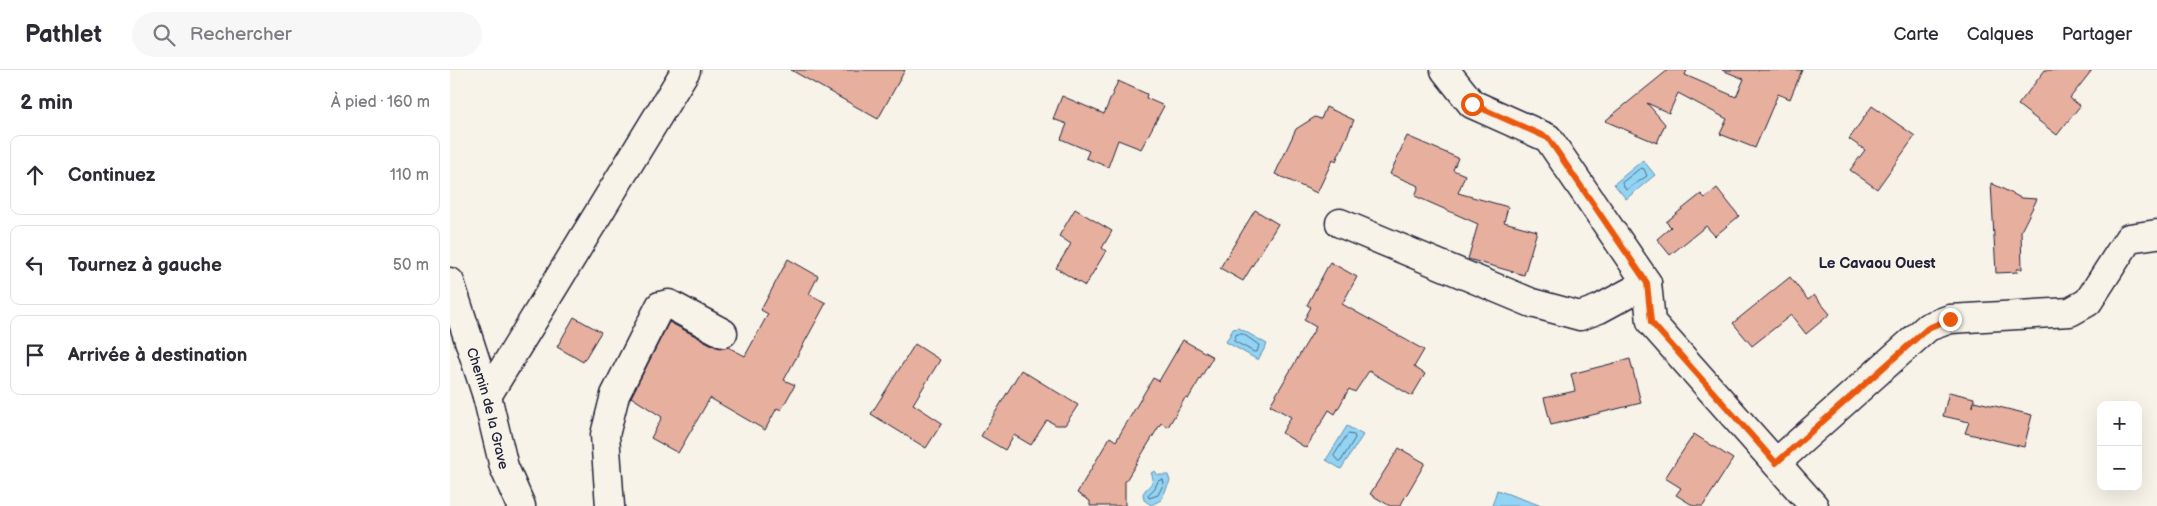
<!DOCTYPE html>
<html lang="fr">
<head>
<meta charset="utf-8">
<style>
	body { margin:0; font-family:"Balsamiq Sans",sans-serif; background:#f7f7f7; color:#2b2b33 }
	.controls { position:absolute; right:15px; bottom:15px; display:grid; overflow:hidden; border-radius:10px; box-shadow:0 5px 20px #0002 }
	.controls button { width:45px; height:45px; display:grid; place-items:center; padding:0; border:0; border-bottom:1px solid #e1e1e2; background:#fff; color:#2b2b33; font:25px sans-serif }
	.stop { position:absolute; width:15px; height:15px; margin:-11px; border:4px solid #ea580c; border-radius:50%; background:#fff }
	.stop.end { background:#ea580c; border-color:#fff; box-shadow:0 1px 5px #0008 }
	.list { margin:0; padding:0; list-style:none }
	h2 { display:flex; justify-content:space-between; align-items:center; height:65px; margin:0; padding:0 20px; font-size:21px }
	h2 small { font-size:16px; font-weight:400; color:#7c7c81 }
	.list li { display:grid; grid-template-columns:32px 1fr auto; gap:15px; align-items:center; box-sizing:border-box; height:80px; margin:0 10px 10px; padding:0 10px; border:1px solid #e1e1e2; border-radius:10px }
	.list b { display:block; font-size:19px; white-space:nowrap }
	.list em { font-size:16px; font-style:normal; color:#7c7c81 }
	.icon { flex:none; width:28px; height:28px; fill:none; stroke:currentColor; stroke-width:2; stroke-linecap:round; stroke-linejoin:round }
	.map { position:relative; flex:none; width:1707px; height:436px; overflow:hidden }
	header { display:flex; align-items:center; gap:30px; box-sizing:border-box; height:70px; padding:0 25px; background:#fff; border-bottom:1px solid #e1e1e2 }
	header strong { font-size:24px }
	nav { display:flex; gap:28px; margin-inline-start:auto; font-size:18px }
	.search { width:350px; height:45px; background:#f7f7f7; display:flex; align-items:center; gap:12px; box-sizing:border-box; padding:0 18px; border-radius:28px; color:#7c7c81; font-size:19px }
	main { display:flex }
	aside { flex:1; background:#fff }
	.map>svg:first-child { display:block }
	.water { fill:#92d4f4; stroke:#658daa }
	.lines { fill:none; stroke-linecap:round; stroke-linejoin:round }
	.shore { stroke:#4f6985; stroke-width:1 }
	.building { fill:#e7af9e; stroke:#22223b }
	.minor-casing { stroke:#22223b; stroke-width:31 }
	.minor { stroke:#f7f3e8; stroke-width:28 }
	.route { stroke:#ea580c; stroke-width:6 }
	.labels { text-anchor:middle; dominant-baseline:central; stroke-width:4; stroke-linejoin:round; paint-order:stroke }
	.street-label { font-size:14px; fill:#22223b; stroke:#f7f3e8 }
	.neighbourhood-label { font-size:15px; font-weight:bold; fill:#22223b; stroke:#f7f3e8 }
</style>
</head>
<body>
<header>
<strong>Pathlet</strong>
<div class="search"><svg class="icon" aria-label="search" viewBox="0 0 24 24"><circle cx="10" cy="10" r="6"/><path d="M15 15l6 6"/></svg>Rechercher</div>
<nav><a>Carte</a><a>Calques</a><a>Partager</a></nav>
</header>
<main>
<aside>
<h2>2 min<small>À pied · 160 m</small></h2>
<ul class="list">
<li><svg class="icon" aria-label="ahead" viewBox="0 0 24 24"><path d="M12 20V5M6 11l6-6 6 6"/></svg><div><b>Continuez</b></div><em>110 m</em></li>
<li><svg class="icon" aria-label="left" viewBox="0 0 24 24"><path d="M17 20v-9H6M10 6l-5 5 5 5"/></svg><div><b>Tournez à gauche</b></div><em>50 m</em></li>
<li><svg class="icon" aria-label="arrive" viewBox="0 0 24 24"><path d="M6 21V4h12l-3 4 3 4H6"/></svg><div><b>Arrivée à destination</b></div></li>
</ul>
</aside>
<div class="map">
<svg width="1707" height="436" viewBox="0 0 1707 436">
	<rect width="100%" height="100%" fill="#f7f3e8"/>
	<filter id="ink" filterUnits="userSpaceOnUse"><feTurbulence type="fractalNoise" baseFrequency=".02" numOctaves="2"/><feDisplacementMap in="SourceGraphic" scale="10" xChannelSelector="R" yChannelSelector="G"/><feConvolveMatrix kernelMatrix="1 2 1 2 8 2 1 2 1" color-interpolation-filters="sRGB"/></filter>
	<g filter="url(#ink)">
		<!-- water -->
		<g class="water">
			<polygon points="1193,90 1205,105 1176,129 1164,114"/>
			<polygon points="789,258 817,274 808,290 776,272 783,259"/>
			<polygon points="897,356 913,365 891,399 876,390"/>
			<path d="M 705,401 L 708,405 L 718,405 L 720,411 L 711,430 L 701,435 L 694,430 L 693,424 C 696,416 707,414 701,403 Z"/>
			<polygon points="1047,420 1092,436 1042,436"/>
		</g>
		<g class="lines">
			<!-- shore -->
			<g class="shore">
				<polygon points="1191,98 1194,99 1197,106 1176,120 1172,113"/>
				<polygon points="787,264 793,264 809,275 807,282 804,282 784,271"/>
				<polygon points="898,364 904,365 905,368 891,391 888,391 884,386"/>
				<polygon points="713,410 714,413 708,425 699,428 698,425 705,418 708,411"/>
			</g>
		</g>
		<!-- building -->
		<g class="building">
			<polygon points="341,0 455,0 428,49"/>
			<polygon points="1218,0 1237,0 1235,5 1286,27 1294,9 1272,0 1352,0 1340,29 1328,24 1305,78 1270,64 1277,49 1228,23 1219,43 1197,33 1215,54 1207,73 1155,51"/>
			<polygon points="1595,0 1642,0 1620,28 1630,36 1607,65 1568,35"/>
			<polygon points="668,11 697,24 696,28 714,36 691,79 668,70 658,97 636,88 639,81 611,69 617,54 603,49 612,26 654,44"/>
			<polygon points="1422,36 1465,66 1427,119 1400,100 1415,80 1399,69"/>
			<polygon points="876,37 904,50 886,91 883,89 867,123 825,104 846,59 865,47 871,49"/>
			<polygon points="957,66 1008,88 1003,100 1015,105 1008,123 1058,137 1054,152 1087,161 1074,205 1018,189 1028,154 965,126 969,116 940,104"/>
			<polygon points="1541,113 1571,128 1587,129 1571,161 1572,199 1567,199 1568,202 1546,203"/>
			<polygon points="1267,118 1289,146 1265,166 1256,156 1220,185 1207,169 1221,157 1216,152 1251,124 1255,128"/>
			<polygon points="625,139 662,161 652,178 656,181 635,216 606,198 621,174 609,166"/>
			<polygon points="805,140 828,154 793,211 770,198"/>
			<polygon points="338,189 368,206 359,224 376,233 334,310 345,315 331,340 327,338 315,360 260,328 228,383 201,368 212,347 181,327 219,252 266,277 278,277 295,286 318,244 311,240"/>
			<polygon points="880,192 907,207 892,234 974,280 964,297 975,304 962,326 919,301 905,322 899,319 885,344 879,340 856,378 832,363 841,347 820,335 866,257 854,250 861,237 857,235"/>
			<polygon points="1340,207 1358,230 1364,225 1380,244 1356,264 1341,245 1302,276 1283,253"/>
			<polygon points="124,247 151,262 133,292 107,277"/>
			<polygon points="733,270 763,287 738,329 735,328 718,357 711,353 675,412 675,436 640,436 640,431 627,423 660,367 666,371 703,308 709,311"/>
			<polygon points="465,274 490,290 463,334 492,353 476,378 421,344"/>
			<polygon points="1180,289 1191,333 1101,355 1094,328 1125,321 1121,304"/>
			<polygon points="571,300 628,335 615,355 606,355 597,350 581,375 564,365 555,380 531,366"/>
			<polygon points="1499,322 1524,328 1523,337 1524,331 1582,345 1574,377 1515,363 1519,352 1493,346"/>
			<polygon points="1244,364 1283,389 1253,436 1244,436 1226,425 1231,418 1215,408"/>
			<polygon points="949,378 975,393 950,436 940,436 920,424"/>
		</g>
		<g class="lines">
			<defs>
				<g id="minor">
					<polyline points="995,0 1022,34 1098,68 1197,213 1201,252 1364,436"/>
					<polyline points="890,153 1082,233 1130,246 1149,239 1197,213"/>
					<path id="s1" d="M 0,212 L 37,326 L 54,397 L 71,436"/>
					<polyline points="37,326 236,0"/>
					<polyline points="1326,393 1478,257 1500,249 1620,242 1638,232 1679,168 1707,164"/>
					<polyline points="160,436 155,365 165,325 210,236 219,234 273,263"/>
				</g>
			</defs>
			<!-- minor casing -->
			<use href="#minor" class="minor-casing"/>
			<!-- minor -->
			<use href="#minor" class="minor"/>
		</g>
	</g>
	<g class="lines" filter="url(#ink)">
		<!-- route -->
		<polyline class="route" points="1022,34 1098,68 1197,213 1201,252 1326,393 1478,258 1500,249"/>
	</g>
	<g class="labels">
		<!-- street labels -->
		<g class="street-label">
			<text stroke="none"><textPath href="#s1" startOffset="132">Chemin de la Grave</textPath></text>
		</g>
		<!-- neighbourhood labels -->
		<g class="neighbourhood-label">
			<text x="1427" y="193">Le Cavaou Ouest</text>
		</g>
	</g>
</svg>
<div class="controls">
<button>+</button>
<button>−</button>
</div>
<div class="stop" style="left:1022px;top:34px"></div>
<div class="stop end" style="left:1500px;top:249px"></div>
</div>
</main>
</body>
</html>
